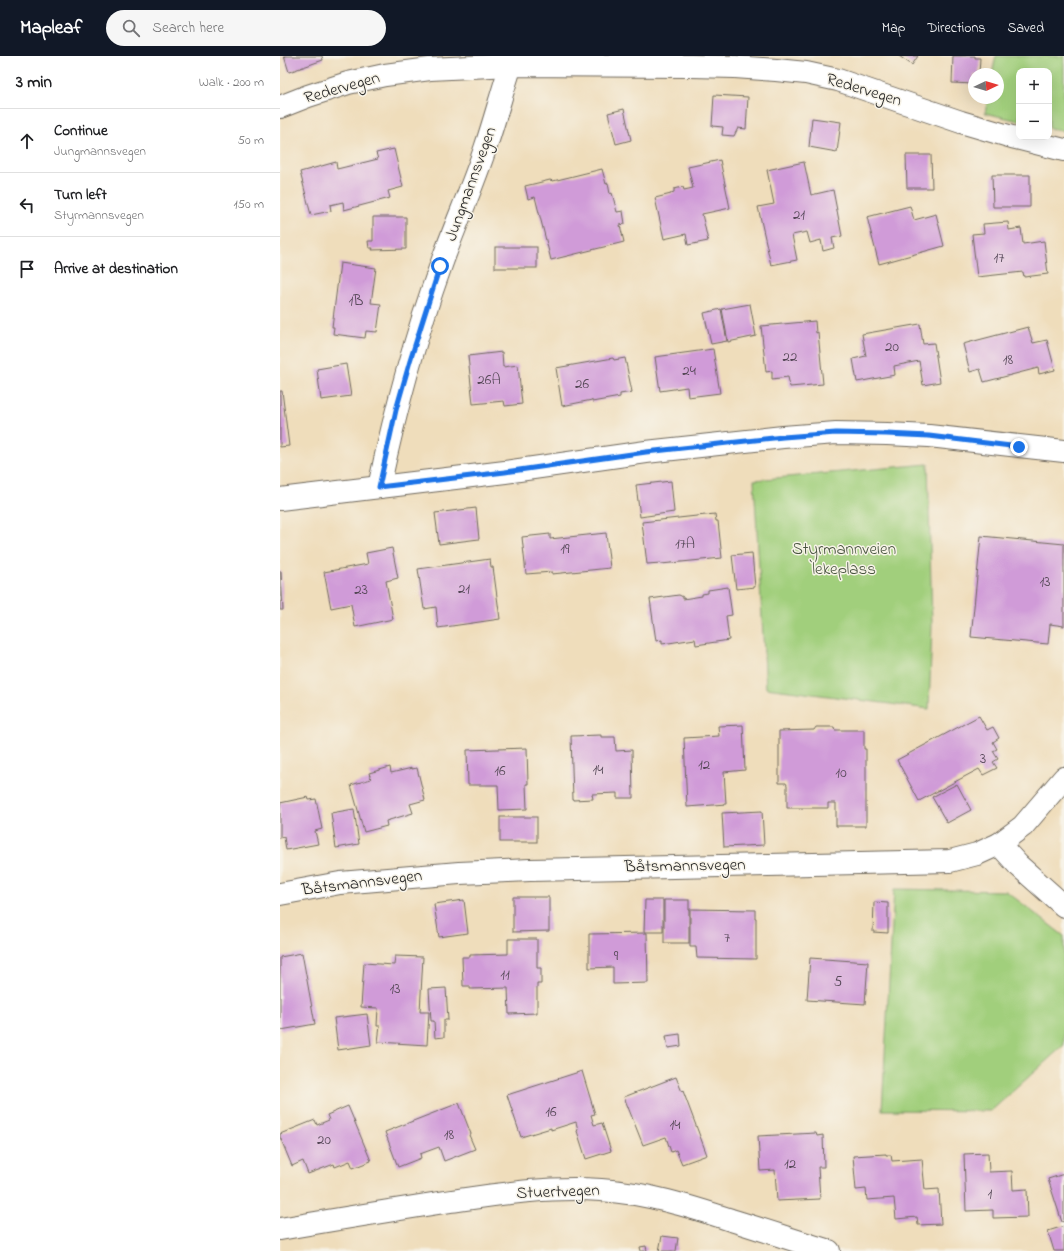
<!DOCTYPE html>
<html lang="en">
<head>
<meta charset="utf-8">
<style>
	body { margin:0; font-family:"Indie Flower",sans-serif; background:#f6f6f6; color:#202124 }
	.controls { position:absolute; right:12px; top:12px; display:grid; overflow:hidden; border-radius:8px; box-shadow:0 4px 16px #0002 }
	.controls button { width:36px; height:36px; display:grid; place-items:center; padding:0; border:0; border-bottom:1px solid #e0e0e0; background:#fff; color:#202124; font:20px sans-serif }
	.compass { position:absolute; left:688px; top:12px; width:36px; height:36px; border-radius:50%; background:#fff; box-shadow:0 4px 16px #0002; rotate:86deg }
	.stop { position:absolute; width:12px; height:12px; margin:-9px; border:3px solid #1a73e8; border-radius:50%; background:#fff }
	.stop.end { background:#1a73e8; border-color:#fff; box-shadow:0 1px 4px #0008 }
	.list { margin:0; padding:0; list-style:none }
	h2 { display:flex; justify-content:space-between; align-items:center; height:52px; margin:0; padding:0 16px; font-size:17px }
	h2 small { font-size:13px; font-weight:400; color:#757577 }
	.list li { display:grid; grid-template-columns:26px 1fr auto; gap:12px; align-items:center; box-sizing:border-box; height:64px; padding:0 16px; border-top:1px solid #e0e0e0 }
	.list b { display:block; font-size:15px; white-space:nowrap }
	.list p { margin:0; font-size:13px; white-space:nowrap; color:#757577 }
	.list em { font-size:13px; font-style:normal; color:#757577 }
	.icon { flex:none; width:22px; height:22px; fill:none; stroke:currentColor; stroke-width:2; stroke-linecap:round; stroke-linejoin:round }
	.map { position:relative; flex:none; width:784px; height:1195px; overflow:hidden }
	header { display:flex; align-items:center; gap:24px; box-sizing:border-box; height:56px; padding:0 20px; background:#111827; color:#fff }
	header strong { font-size:19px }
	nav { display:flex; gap:22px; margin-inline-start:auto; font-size:14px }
	.search { width:280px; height:36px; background:#f6f6f6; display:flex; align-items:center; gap:10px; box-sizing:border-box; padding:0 14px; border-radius:22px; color:#757577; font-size:15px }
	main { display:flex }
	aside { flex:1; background:#fff }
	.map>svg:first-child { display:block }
	.green { fill:#a1cf7c; stroke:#667d54 }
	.building { fill:#d09bd8 }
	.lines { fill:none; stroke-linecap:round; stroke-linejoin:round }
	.street-casing { stroke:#70695d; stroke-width:24 }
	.street { stroke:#fff; stroke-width:22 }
	.route { stroke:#1a73e8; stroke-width:5 }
	.labels { text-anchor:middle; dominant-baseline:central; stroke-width:3; stroke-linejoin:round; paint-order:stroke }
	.number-label { font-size:15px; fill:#544756 }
	.street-label { font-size:17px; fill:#2b2b2b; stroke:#f7f3e8 }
	.park-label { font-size:17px; fill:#48543f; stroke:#f7f3e8 }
</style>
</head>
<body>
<header>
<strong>Mapleaf</strong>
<div class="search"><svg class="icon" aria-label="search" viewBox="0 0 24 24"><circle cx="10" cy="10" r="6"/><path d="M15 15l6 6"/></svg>Search here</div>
<nav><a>Map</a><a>Directions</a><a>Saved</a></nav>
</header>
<main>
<aside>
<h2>3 min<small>Walk · 200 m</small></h2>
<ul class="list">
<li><svg class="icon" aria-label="ahead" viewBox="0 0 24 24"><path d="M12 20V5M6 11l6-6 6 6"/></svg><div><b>Continue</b><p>Jungmannsvegen</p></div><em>50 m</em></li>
<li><svg class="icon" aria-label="left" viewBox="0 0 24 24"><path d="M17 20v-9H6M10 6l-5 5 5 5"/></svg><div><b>Turn left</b><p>Styrmannsvegen</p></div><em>150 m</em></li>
<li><svg class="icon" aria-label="arrive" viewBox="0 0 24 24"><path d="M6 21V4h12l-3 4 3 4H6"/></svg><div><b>Arrive at destination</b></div></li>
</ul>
</aside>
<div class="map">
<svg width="784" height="1195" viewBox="0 0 784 1195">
	<rect width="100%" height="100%" fill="#f7f3e8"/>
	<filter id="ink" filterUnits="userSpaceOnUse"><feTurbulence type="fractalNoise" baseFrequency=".025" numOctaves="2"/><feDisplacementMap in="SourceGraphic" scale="8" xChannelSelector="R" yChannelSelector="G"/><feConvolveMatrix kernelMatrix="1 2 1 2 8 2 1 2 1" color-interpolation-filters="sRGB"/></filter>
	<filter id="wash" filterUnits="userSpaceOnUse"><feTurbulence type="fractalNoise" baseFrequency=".012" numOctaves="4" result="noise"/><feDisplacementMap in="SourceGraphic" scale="16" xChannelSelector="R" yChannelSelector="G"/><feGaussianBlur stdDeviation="0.9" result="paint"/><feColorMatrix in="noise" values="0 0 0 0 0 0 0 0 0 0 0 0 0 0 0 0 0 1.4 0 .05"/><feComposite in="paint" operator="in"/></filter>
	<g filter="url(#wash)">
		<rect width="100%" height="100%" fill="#efddbb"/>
		<!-- green -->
		<g class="green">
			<polygon points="716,0 784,0 784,75 769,72 769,15 739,15 739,65 705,57 708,42 718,42 718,18 712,18"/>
			<polygon points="648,408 652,569 649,653 486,632 474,424"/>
			<polygon points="614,833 726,835 784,880 784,989 711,1055 602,1054"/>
		</g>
		<g id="blocks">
			<!-- building -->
			<g class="building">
				<polygon points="4,0 42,0 43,4 9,16"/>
				<polygon points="619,0 638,0 632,9"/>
				<polygon points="673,0 695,0 695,2 700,2 699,18 694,18 694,28 672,27"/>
				<polygon points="434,39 468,41 466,73 458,72 454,80 442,79 443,71 432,70"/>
				<polygon points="344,53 351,84 336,88 328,57"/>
				<polygon points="532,62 561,66 557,96 529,91"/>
				<polygon points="114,93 123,131 108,135 110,142 64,154 63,146 50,149 51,155 31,159 20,116 56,106 57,113 98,103 96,97"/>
				<polygon points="626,99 651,99 652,132 627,132"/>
				<polygon points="440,104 450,152 422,158 428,185 408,189 406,178 384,183 375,142 391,138 391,137 394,136 394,133 403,131 404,134 413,132 408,111"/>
				<polygon points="524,106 531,139 553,134 562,180 552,182 554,192 543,195 541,184 530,187 527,176 512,179 517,204 491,209 478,151 494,148 487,114"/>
				<polygon points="322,113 326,128 328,127 330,138 332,137 337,156 343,155 345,168 340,169 344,186 271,204 255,141 248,143 245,130 270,124 273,125"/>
				<polygon points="712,119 750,119 750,151 713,151"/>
				<polygon points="630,150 634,164 656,158 664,190 599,208 587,161"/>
				<polygon points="93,161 126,161 126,193 92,194 93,192 89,192 88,185 93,185"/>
				<polygon points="728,166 729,174 741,172 743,188 764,185 768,218 744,221 743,216 697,221 692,178 704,177 703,168"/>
				<rect x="215" y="191" width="42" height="21"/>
				<polygon points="60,207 96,212 91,247 101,248 97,276 86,275 85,282 53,278 54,271 52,271"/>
				<polygon points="470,248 476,280 448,286 442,253"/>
				<polygon points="441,253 447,285 431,288 424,257"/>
				<polygon points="535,265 536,277 538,276 543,328 510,331 508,321 492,323 492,315 486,316 481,270"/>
				<polygon points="640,268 643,288 654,287 660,326 643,329 639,305 614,310 615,319 577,326 573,303 586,300 582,278"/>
				<polygon points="748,271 753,287 767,284 775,314 759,318 758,312 704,326 700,313 690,316 683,288"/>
				<polygon points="433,293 440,337 408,341 407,331 380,335 375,301"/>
				<polygon points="222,296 223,311 238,309 242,348 225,350 224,345 193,348 188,300"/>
				<polygon points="333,302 334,304 345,302 352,336 340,338 340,341 312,346 312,344 282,350 276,312"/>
				<polygon points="66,308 71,340 41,344 37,313"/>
				<polygon points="0,335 2,335 9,390 0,391"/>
				<polygon points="391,425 394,456 360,461 356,429"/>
				<polygon points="196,452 199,483 159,488 155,457"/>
				<polygon points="435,458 436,465 438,465 442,502 381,508 381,507 367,508 362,466"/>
				<polygon points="326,477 330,512 272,518 272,516 246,518 242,481 270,478 270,483"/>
				<polygon points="701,480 784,488 784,570 770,568 768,588 691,581"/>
				<polygon points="112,492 118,522 106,525 113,563 75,571 71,548 51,552 44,516 88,508 86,497"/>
				<polygon points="472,497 475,531 456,533 452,499"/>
				<polygon points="210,503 211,511 213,511 220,563 158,572 156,551 144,553 138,513"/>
				<polygon points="0,515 1,515 3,554 0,554"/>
				<polygon points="448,531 452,559 446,560 449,584 416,589 415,583 382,588 382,584 376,585 370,543 399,539 403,541 403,543 422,540 422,538 428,537 428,534"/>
				<polygon points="699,660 707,674 713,671 719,682 713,686 717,693 713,695 718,703 713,706 717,712 703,719 699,713 639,745 617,704"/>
				<polygon points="463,669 465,714 444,716 446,748 407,751 404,682 439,680 438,670"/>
				<polygon points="536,671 554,671 555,674 584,674 584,693 586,693 586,770 556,770 556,747 548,747 548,752 507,752 507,729 506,727 499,727 499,675 534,674"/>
				<polygon points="321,679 321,681 335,681 336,695 352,694 353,742 337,742 337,737 312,738 313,743 293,744 291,680"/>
				<polygon points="247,692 248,728 246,728 247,753 219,754 218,729 188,729 187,694"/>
				<polygon points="110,711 111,717 132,712 132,713 137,712 145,744 130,748 133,757 106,765 107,770 84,776 71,729 91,723 89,717"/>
				<polygon points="677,728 691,754 667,767 652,741"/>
				<polygon points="28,741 29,744 36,743 42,773 35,775 38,788 6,794 4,781 0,782 0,747"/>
				<polygon points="74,753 79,788 56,792 51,757"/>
				<polygon points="482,755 484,789 444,791 442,757"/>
				<rect x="220" y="761" width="37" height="25"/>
				<polygon points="233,841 269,841 269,875 233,876"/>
				<polygon points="184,844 188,877 159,881 154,848"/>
				<polygon points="365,844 383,844 383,876 364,876"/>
				<rect x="384" y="844" width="25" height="43"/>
				<polygon points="594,846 608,847 608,877 593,876"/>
				<polygon points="410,853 475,854 475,862 476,862 476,903 417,902 416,891 410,891"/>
				<polygon points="367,877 368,927 333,928 333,911 309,912 309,878"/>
				<polygon points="228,883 257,883 257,912 261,912 261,928 257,928 257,957 229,958 228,932 190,933 190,930 183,930 182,901 190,901 190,899 228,898"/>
				<polygon points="22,897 35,968 1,974 0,971 0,901"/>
				<polygon points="115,900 143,901 140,956 149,956 147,989 98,986 100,970 97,970 98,952 81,951 84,907 114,909"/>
				<polygon points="530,902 588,906 585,948 527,944"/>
				<polygon points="166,932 168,964 164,964 164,981 155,982 154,965 151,965 149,933"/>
				<polygon points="87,958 91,989 58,994 54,962"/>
				<polygon points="400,978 401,990 388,992 386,980"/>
				<polygon points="302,1015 315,1058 311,1059 314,1069 322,1067 331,1095 306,1103 297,1075 298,1074 296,1066 271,1074 271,1072 241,1081 227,1039"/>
				<polygon points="396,1021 402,1036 403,1035 427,1099 402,1108 396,1094 391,1096 386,1081 363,1089 344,1041"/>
				<polygon points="179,1047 191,1078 189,1079 195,1093 164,1105 159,1091 140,1098 141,1102 118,1111 105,1076"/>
				<polygon points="68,1050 91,1105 73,1112 70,1105 55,1111 54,1108 28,1118 23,1105 12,1110 0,1081 0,1078 35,1064 37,1069 49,1064 47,1059"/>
				<polygon points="536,1077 537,1080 543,1079 544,1111 538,1111 540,1143 497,1145 495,1114 480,1115 478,1080"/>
				<polygon points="708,1097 709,1116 732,1115 733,1134 747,1133 748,1161 713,1162 713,1154 686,1155 684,1098"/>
				<polygon points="606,1098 606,1099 611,1099 612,1105 642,1103 645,1134 659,1133 661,1168 638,1169 637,1161 616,1163 614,1142 587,1144 586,1133 576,1134 573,1100"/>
				<polygon points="784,1118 784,1165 782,1166 768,1123"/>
				<polygon points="784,1170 784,1195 774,1195 768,1175"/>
				<polygon points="382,1180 398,1182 396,1195 379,1195"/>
				<polygon points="366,1190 367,1195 361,1195 360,1191"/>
			</g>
		</g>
	</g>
	<g filter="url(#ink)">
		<use href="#blocks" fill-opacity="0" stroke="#70695d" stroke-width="1"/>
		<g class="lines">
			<defs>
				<g id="street">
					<polyline points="0,51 28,40 68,27 105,19 150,13 231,9 411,10 455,11 496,14 526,17 558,24 681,66 732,81 784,94"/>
					<path d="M 99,431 C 115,356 135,281 161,209 C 175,169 193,130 206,90 C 215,63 222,36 231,9"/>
					<polyline points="0,443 225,416 366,396 503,381 556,377 607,378 649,380 784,395"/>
					<polyline points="719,788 743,770 784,722"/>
					<polyline points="0,838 60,827 179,817 250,814 670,805 697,798 719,788 738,809 784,850"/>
					<path d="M 0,1173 C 57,1163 114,1154 171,1145 C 220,1138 271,1130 321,1134 C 366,1137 409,1150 451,1164 C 484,1174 516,1185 549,1195"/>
				</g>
			</defs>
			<!-- street casing -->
			<use href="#street" class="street-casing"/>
			<!-- street -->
			<use href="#street" class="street"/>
		</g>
	</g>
	<g class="lines" filter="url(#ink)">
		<!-- route -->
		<polyline class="route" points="160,210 130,305 116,354 99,431 225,416 366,396 503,381 556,377 606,378 649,380 739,391"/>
	</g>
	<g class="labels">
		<!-- number labels -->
		<g class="number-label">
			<text x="519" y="159">21</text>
			<text x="719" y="202">17</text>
			<text x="76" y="245">1B</text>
			<text x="612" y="291">20</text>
			<text x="510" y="301">22</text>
			<text x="728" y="304">18</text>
			<text x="409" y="315">24</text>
			<text x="209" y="324">26A</text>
			<text x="302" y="328">26</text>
			<text x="405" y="488">17A</text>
			<text x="285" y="493">19</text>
			<text x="765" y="526">13</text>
			<text x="184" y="533">21</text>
			<text x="81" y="534">23</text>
			<text x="703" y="703">3</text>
			<text x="424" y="709">12</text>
			<text x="318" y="714">14</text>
			<text x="220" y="715">16</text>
			<text x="561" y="717">10</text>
			<text x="447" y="882">7</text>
			<text x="336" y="900">9</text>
			<text x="225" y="919">11</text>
			<text x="558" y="926">5</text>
			<text x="115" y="933">13</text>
			<text x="271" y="1056">16</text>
			<text x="395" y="1069">14</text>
			<text x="169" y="1079">18</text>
			<text x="44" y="1084">20</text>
			<text x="510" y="1108">12</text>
			<text x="710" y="1138">1</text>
		</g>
		<!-- street labels -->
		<g class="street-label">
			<text transform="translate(62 32) rotate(-16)">Redervegen</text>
			<text transform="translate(584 34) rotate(17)">Redervegen</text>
			<text transform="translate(191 128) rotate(-70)">Jungmannsvegen</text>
			<text transform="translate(405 810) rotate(-1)">Båtsmannsvegen</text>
			<text transform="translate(82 827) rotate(-7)">Båtsmannsvegen</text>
			<text transform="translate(278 1136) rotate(-2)">Stuertvegen</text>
		</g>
		<!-- park labels -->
		<g class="park-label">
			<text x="564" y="493">Styrmannveien<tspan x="564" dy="20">lekeplass</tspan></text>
		</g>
	</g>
</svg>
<div class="controls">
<button>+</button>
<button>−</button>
</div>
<svg class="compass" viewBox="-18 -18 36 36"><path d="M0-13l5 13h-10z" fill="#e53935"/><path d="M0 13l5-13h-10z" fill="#757577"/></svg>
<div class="stop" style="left:160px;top:210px"></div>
<div class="stop end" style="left:739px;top:391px"></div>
</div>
</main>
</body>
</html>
